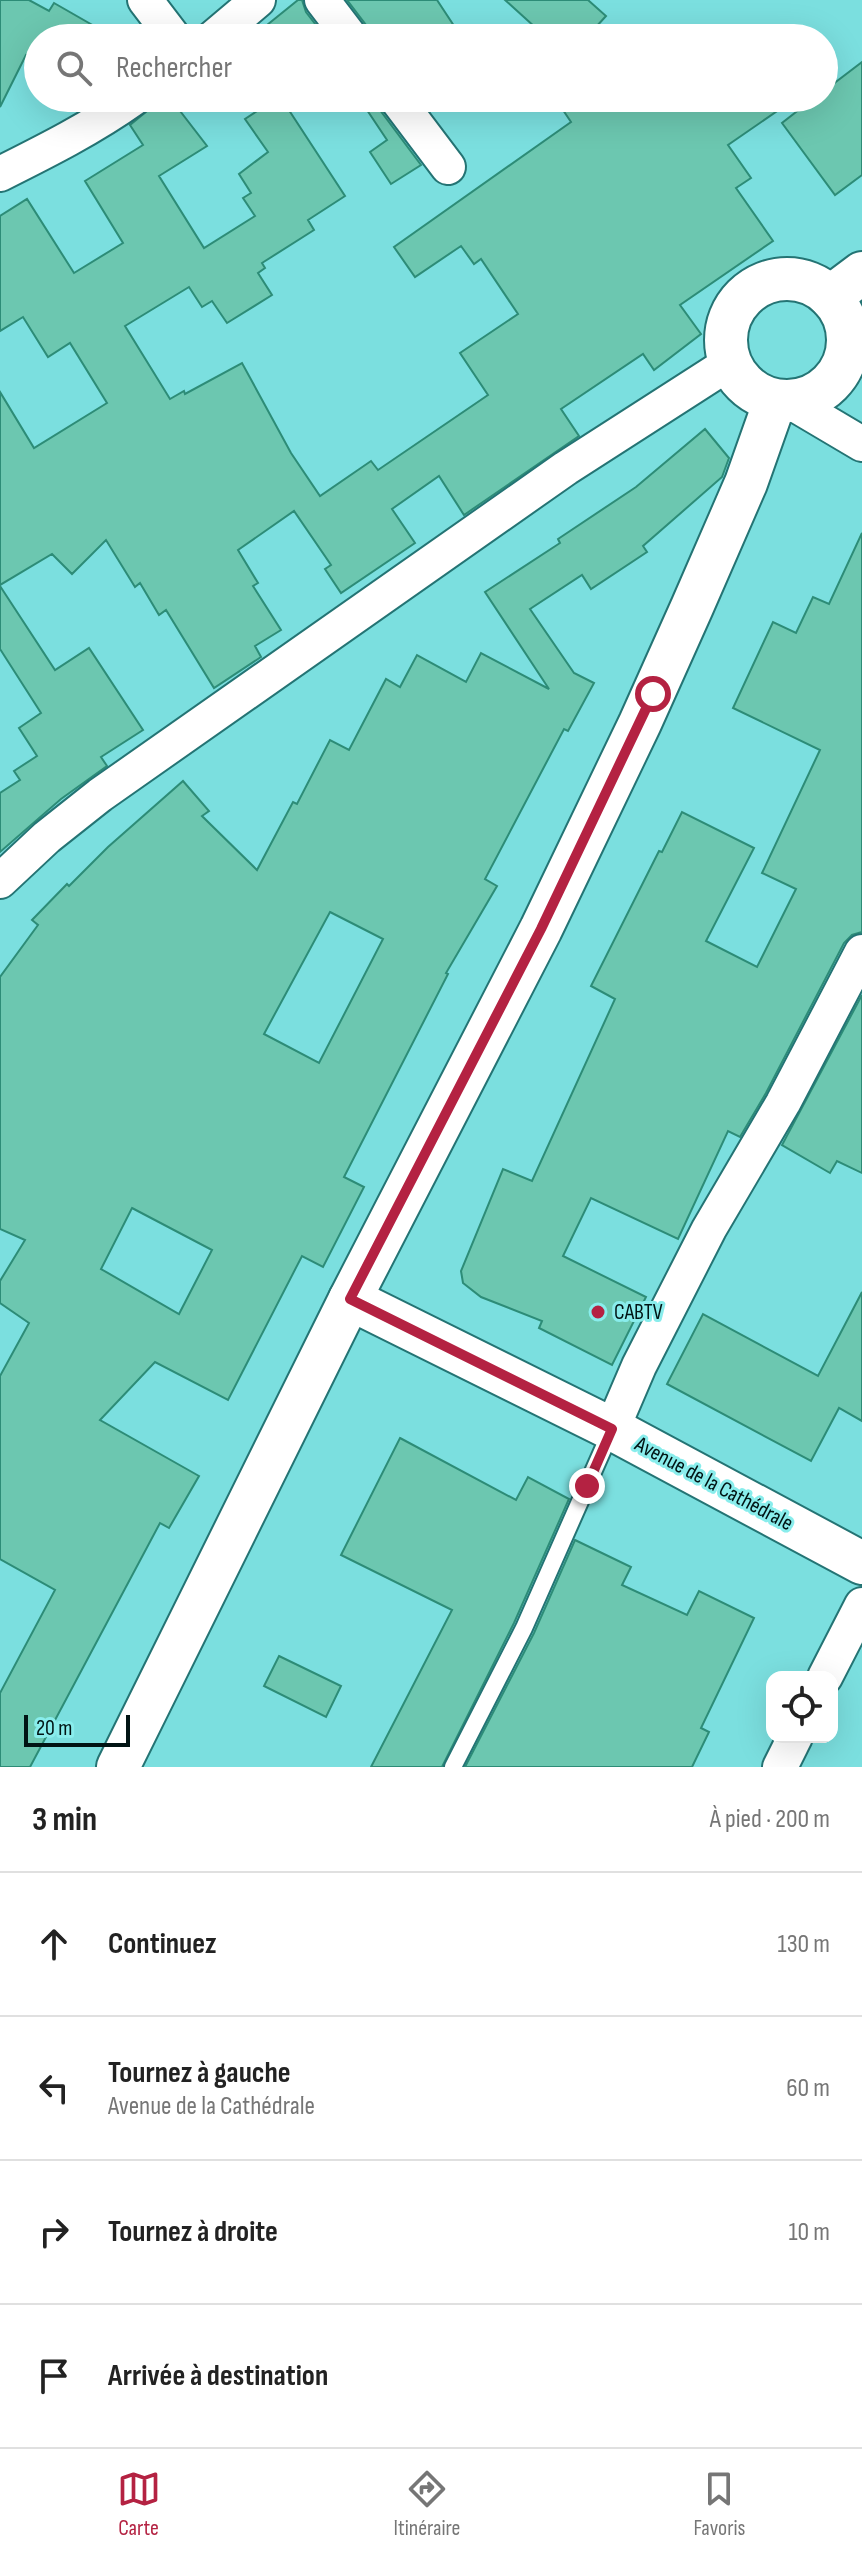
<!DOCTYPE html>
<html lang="fr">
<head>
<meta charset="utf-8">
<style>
	body { margin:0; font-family:"Sofia Sans Condensed",sans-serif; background:#f2f2f2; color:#222 }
	.controls { position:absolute; right:24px; bottom:24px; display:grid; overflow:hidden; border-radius:16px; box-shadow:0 8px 32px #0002 }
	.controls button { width:72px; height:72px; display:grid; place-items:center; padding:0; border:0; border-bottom:2px solid #e0e0e0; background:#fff; color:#222; font:40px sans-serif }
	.scale { position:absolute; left:24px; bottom:20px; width:106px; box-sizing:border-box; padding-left:8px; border:4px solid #011414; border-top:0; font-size:22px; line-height:28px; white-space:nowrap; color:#011414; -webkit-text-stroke:6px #89edec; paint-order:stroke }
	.stop { position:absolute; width:24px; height:24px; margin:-18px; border:6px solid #b42242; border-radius:50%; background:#fff }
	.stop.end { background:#b42242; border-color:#fff; box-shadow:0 2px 8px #0008 }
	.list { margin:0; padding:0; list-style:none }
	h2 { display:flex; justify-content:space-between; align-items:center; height:104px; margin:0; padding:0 32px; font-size:34px }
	h2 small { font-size:26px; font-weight:400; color:#767676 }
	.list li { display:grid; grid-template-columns:52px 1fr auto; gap:24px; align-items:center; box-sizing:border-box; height:144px; padding:0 32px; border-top:2px solid #e0e0e0 }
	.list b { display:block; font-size:30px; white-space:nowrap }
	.list p { margin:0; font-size:26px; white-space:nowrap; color:#767676 }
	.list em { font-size:26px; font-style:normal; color:#767676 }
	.icon { flex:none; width:44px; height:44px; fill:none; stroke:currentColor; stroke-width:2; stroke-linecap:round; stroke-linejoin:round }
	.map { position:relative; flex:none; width:862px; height:1767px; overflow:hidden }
	.search { position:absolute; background:#fff; box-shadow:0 8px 32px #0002; left:24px; right:24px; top:24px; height:88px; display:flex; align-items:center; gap:20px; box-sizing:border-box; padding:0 28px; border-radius:44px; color:#767676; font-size:30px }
	.sheet { height:680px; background:#fff }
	nav { display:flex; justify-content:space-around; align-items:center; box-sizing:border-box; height:112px; border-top:2px solid #e0e0e0; background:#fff; font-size:22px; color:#767676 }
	nav a { display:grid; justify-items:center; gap:4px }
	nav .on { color:#b42242 }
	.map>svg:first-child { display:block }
	.building { fill:#6cc7b0; stroke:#2d8c77; stroke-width:2; fill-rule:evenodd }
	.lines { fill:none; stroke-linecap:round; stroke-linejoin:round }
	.service-casing { stroke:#247474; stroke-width:20 }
	.minor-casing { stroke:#247474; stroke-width:38 }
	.tertiary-casing { stroke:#247474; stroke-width:46 }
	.service { stroke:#fff; stroke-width:16 }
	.minor { stroke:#fff; stroke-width:34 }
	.tertiary { stroke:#fff; stroke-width:42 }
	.route { stroke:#b42242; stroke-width:10 }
	.poi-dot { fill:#b42242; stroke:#89edec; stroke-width:3 }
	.labels { text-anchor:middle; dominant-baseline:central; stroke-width:6; stroke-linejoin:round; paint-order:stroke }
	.poi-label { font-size:22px; fill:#011414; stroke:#89edec; text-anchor:start }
	.street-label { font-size:22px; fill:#011414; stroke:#89edec }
</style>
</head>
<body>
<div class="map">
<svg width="862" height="1767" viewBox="0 0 862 1767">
	<rect width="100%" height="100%" fill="#7bdfdf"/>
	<!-- building -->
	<g class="building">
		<polygon points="0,0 29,0 49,11 54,3 115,38 38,38 38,62 26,55 0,107"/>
		<polygon points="298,0 302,0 306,12 326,38 251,38"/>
		<polygon points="347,0 437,0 462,38 376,38"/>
		<polygon points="505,0 588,0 606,16 586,38 547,38"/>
		<polygon points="862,62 862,175 835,195 782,123 814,98 824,98 824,91"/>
		<polygon points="163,98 170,98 207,146 159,176 204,248 255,216 243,198 251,193 239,174 268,152 245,119 277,98 281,98 345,196 308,220 314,230 262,263 265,268 258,273 272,295 227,323 212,301 202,307 189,287 125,326 170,399 184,391 185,394 242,363 291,453 320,496 371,461 378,470 488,395 460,353 518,314 481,259 474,264 461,246 415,277 394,247 571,122 563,110 581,98 796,98 728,145 751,178 736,188 773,241 680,305 701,334 654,370 643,354 561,409 579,436 464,515 439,476 392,509 415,543 341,593 325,569 331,565 294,511 238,550 258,583 253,586 281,630 255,646 261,657 214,688 166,610 159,615 140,583 135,587 106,540 72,574 52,554 0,585 0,392 34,448 107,403 70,343 48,357 23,317 0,331 0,216 27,199 74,273 123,243 85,181 143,145 130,125"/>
		<polygon points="359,98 376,98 380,110 421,165 391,184 370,152 387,140"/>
		<path d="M 705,429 L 729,458 L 722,477 L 643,546 L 647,552 L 591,589 L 582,575 L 530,609 L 574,673 L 594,683 L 568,731 L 564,729 L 485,879 L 497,886 L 446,973 L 448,974 L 344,1177 L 364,1187 L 323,1267 L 302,1256 L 228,1400 L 155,1362 L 100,1420 L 199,1476 L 169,1528 L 160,1523 L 30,1767 L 0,1767 L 0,1693 L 55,1590 L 0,1559 L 0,1376 L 29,1323 L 0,1303 L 0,1281 L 25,1240 L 0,1229 L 0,977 L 38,925 L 32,920 L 67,884 L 69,886 L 108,847 L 183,781 L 209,811 L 202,816 L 257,870 L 293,802 L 297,804 L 330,740 L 349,750 L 386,679 L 400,687 L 417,655 L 466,682 L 481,653 L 549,689 L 485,592 L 560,543 L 558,539 L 636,487 ZM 330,912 L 383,939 L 319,1063 L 264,1034 ZM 132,1208 L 212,1250 L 179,1314 L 101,1269 Z"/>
		<polygon points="862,533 862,932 852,935 844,943 766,1093 740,1137 728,1131 678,1239 591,1198 563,1256 646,1297 612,1365 539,1328 542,1321 481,1297 463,1283 461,1271 503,1169 532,1181 615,999 591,986 659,851 662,852 682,812 754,848 706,941 757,967 796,889 762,873 820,750 733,708 773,622 796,633 813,597 829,604"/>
		<polygon points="0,586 55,670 89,648 143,730 101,757 107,766 61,799 0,852 0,793 20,780 14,771 37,756 19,728 41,713 0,649"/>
		<polygon points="862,995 862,1173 837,1161 830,1173 782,1145"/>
		<polygon points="862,1292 862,1421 839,1408 811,1461 667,1384 703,1314 818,1376"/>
		<polygon points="400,1438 516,1500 528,1477 569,1499 514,1623 442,1767 371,1767 452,1610 341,1555"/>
		<polygon points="575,1540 631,1567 622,1585 687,1615 699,1591 754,1618 701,1728 709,1732 692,1767 465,1767 534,1633"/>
		<polygon points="279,1656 341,1686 326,1717 264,1686"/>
	</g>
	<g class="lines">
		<defs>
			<polyline id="service" points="453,1767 524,1628 612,1429"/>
			<g id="minor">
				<polyline points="145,0 174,38"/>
				<polyline points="322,0 351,38"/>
				<polyline points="213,38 258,0"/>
				<polyline points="396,98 448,167"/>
				<path d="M 0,174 C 46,151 92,128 134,98"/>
				<polyline points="791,402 862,444"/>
				<polyline points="0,881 47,837 100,795 566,468 731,362"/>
				<polyline points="612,1429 639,1366 709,1229 783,1103 862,952"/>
				<polyline points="825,1677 862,1605"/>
				<polyline points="780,1767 795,1737"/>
			</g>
			<g id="tertiary">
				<circle cx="787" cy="340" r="61"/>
				<polyline points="830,297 862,273"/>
				<polyline points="350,1299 612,1429 862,1563"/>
				<polyline points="118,1767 350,1299 541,929 640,723 692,607 746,483 775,401"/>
			</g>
		</defs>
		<!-- service casing -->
		<use href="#service" class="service-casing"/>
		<!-- minor casing -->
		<use href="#minor" class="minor-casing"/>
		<!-- tertiary casing -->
		<use href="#tertiary" class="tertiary-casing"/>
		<!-- service -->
		<use href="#service" class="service"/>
		<!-- minor -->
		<use href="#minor" class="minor"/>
		<!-- tertiary -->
		<use href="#tertiary" class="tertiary"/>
	</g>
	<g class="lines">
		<!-- route -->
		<polyline class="route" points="587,1486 612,1429 350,1299 541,929 653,694"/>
	</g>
	<!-- markers -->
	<circle class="poi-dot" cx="598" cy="1312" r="8"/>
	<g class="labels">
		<!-- poi labels -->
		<g class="poi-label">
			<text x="614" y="1312">CABTV</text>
		</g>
		<!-- street labels -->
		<g class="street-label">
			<text transform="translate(714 1484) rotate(28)">Avenue de la Cathédrale</text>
		</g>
	</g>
</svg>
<div class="controls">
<button><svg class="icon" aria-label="locate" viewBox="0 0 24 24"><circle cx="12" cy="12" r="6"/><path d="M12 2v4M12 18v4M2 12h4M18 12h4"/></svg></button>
</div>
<div class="scale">20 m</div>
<div class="stop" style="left:653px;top:694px"></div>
<div class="stop end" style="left:587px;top:1486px"></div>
<div class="search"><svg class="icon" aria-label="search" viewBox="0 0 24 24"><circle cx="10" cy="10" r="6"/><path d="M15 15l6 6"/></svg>Rechercher</div>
</div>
<section class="sheet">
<h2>3 min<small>À pied · 200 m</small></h2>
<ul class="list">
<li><svg class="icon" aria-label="ahead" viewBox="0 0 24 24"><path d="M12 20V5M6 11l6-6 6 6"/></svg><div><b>Continuez</b></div><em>130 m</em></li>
<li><svg class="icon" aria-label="left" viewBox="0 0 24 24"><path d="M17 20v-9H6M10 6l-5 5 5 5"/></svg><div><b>Tournez à gauche</b><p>Avenue de la Cathédrale</p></div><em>60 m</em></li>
<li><svg class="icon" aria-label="right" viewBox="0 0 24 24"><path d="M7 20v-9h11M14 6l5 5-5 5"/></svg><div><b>Tournez à droite</b></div><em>10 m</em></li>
<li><svg class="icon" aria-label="arrive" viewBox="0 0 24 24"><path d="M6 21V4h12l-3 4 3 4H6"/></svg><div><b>Arrivée à destination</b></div></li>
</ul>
</section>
<nav>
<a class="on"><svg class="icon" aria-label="map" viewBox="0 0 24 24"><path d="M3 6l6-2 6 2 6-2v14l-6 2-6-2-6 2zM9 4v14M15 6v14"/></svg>Carte</a>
<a><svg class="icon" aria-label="directions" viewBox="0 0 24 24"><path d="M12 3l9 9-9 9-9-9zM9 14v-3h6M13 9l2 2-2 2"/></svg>Itinéraire</a>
<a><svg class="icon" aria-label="saved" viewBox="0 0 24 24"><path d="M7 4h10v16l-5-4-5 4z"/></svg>Favoris</a>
</nav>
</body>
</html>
